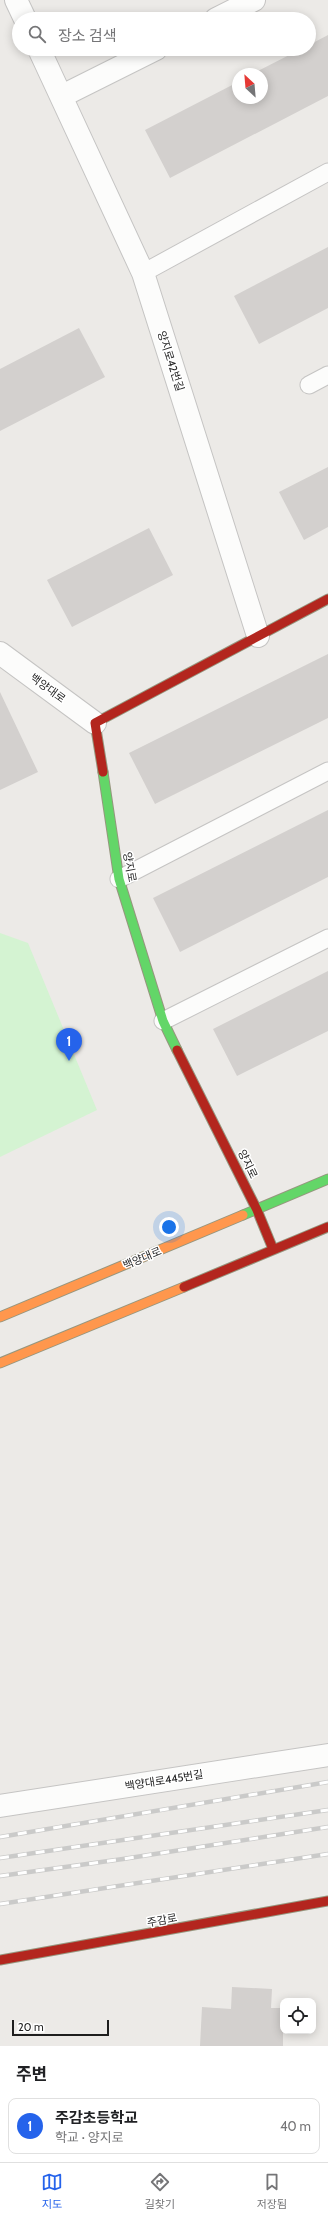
<!DOCTYPE html>
<html lang="ko">
<head>
<meta charset="utf-8">
<style>
	body { margin:0; font-family:Cabin,"Noto Sans KR",sans-serif; background:#f2f2f2; color:#202124 }
	.controls { position:absolute; right:12px; bottom:12px; display:grid; overflow:hidden; border-radius:8px; box-shadow:0 2px 10px #0003 }
	.controls button { width:36px; height:36px; display:grid; place-items:center; padding:0; border:0; border-bottom:1px solid #e0e0e0; background:#fff; color:#202124; font:20px sans-serif }
	.compass { position:absolute; left:232px; top:68px; width:36px; height:36px; border-radius:50%; background:#fff; box-shadow:0 2px 10px #0003; rotate:334deg }
	.scale { position:absolute; left:12px; bottom:10px; width:97px; box-sizing:border-box; padding-left:4px; border:2px solid #1e1e1e; border-top:0; font-size:11px; line-height:14px; white-space:nowrap; color:#1e1e1e; -webkit-text-stroke:3px #fff; paint-order:stroke }
	.you { position:absolute; left:169px; top:1227px; width:14px; height:14px; margin:-10px; border:3px solid #fff; border-radius:50%; background:#1a73e8; box-shadow:0 0 0 6px #1a73e833 }
	.badge { display:grid; place-items:center; width:26px; height:26px; border-radius:50%; background:#2563eb; color:#fff; font-size:13px; font-weight:700 }
	.pin { position:absolute; translate:-50% -33px; filter:drop-shadow(0 1px 2px #0008) }
	.pin::after { content:''; position:absolute; top:21px; width:14px; height:12px; background:inherit; clip-path:polygon(0 0,100% 0,50% 100%) }
	.list { margin:0; padding:0; list-style:none }
	h2 { display:flex; justify-content:space-between; align-items:center; height:52px; margin:0; padding:0 16px; font-size:17px }
	h2 small { font-size:13px; font-weight:400; color:#757577 }
	.list li { display:grid; grid-template-columns:26px 1fr auto; gap:12px; align-items:center; box-sizing:border-box; height:56px; margin:0 8px 8px; padding:0 8px; border:1px solid #e0e0e0; border-radius:8px }
	.list b { display:block; font-size:15px; white-space:nowrap }
	.list p { margin:0; font-size:13px; white-space:nowrap; color:#757577 }
	.list em { font-size:13px; font-style:normal; color:#757577 }
	.icon { flex:none; width:22px; height:22px; fill:none; stroke:currentColor; stroke-width:2; stroke-linecap:round; stroke-linejoin:round }
	.map { position:relative; flex:none; width:328px; height:2046px; overflow:hidden }
	.search { position:absolute; background:#fff; box-shadow:0 2px 10px #0003; left:12px; right:12px; top:12px; height:44px; display:flex; align-items:center; gap:10px; box-sizing:border-box; padding:0 14px; border-radius:22px; color:#757577; font-size:15px }
	.sheet { height:116px; background:#fff }
	nav { display:flex; justify-content:space-around; align-items:center; box-sizing:border-box; height:56px; border-top:1px solid #e0e0e0; background:#fff; font-size:11px; color:#757577 }
	nav a { display:grid; justify-items:center; gap:2px }
	nav .on { color:#2563eb }
	.map>svg:first-child { display:block }
	.park { fill:#d4f3d2 }
	.building { fill:#d3d0ce }
	.lines { fill:none; stroke-linecap:round; stroke-linejoin:round }
	.lane-casing { stroke:#c5c4c3; stroke-width:19 }
	.street-casing { stroke:#c5c4c3; stroke-width:24 }
	.fast-casing { stroke:#96967e; stroke-width:11 }
	.slow-casing { stroke:#96967e; stroke-width:11 }
	.jam-casing { stroke:#96967e; stroke-width:11 }
	.lane { stroke:#fcfcfb; stroke-width:17 }
	.street { stroke:#fcfcfb; stroke-width:22 }
	.fast { stroke:#63d668; stroke-width:9 }
	.slow { stroke:#ff974d; stroke-width:9 }
	.jam { stroke:#b3261e; stroke-width:9 }
	.rail-casing { stroke:#cacac9; stroke-width:4.5 }
	.rail { stroke:#fff; stroke-width:3; stroke-dasharray:9; stroke-linecap:butt }
	.labels { text-anchor:middle; dominant-baseline:central; stroke-width:3; stroke-linejoin:round; paint-order:stroke }
	.street-label { font-size:11px; fill:#1e1e1e; stroke:#fff }
</style>
</head>
<body>
<div class="map">
<svg width="328" height="2046" viewBox="0 0 328 2046">
	<rect width="100%" height="100%" fill="#eceae7"/>
	<!-- park -->
	<polygon class="park" points="0,933 28,943 97,1110 0,1157"/>
	<!-- building -->
	<g class="building">
		<polygon points="328,35 328,96 170,178 145,130 238,82 238,98 262,98 262,74 252,74 301,49 309,49 309,45"/>
		<polygon points="328,247 328,308 259,344 234,296"/>
		<polygon points="79,328 105,377 0,431 0,369"/>
		<polygon points="328,467 328,527 304,540 279,492"/>
		<polygon points="149,528 173,575 72,627 47,580"/>
		<polygon points="328,654 328,718 155,804 129,753"/>
		<polygon points="0,692 38,772 0,790"/>
		<polygon points="328,810 328,877 180,952 153,898"/>
		<polygon points="328,971 328,1031 237,1076 213,1029"/>
		<polygon points="232,1987 272,1989 271,2008 283,2008 283,2046 200,2046 202,2007 231,2009"/>
	</g>
	<g class="lines">
		<defs>
			<g id="lane">
				<polyline points="143,273 328,172"/>
				<polyline points="309,385 328,375"/>
				<polyline points="119,879 328,771"/>
				<polyline points="163,1021 328,938"/>
			</g>
			<g id="street">
				<polyline points="16,0 25,19"/>
				<polyline points="216,19 254,0"/>
				<polyline points="39,49 143,273 258,636"/>
				<polyline points="62,96 156,49"/>
				<polyline points="0,653 95,723"/>
				<polyline points="0,1806 328,1755"/>
			</g>
			<g id="fast">
				<polyline points="103,772 119,879 163,1021 177,1050"/>
				<polyline points="243,1215 328,1179"/>
			</g>
			<g id="slow">
				<polyline points="0,1317 243,1215"/>
				<polyline points="0,1363 184,1287"/>
			</g>
			<g id="jam">
				<polyline points="103,772 95,723 328,599"/>
				<polyline points="177,1050 257,1210 273,1249"/>
				<polyline points="184,1287 328,1227"/>
				<polyline points="0,1960 328,1901"/>
			</g>
		</defs>
		<!-- lane casing -->
		<use href="#lane" class="lane-casing"/>
		<!-- street casing -->
		<use href="#street" class="street-casing"/>
		<!-- fast casing -->
		<use href="#fast" class="fast-casing"/>
		<!-- slow casing -->
		<use href="#slow" class="slow-casing"/>
		<!-- jam casing -->
		<use href="#jam" class="jam-casing"/>
		<!-- lane -->
		<use href="#lane" class="lane"/>
		<!-- street -->
		<use href="#street" class="street"/>
		<!-- fast -->
		<use href="#fast" class="fast"/>
		<!-- slow -->
		<use href="#slow" class="slow"/>
		<!-- jam -->
		<use href="#jam" class="jam"/>
		<defs>
			<g id="rail">
				<polyline points="0,1837 328,1782"/>
				<polyline points="0,1858 328,1810"/>
				<polyline points="0,1876 123,1859 328,1827"/>
				<polyline points="0,1904 328,1854"/>
			</g>
		</defs>
		<!-- rail casing -->
		<use href="#rail" class="rail-casing"/>
		<!-- rail -->
		<use href="#rail" class="rail"/>
	</g>
	<g class="labels">
		<!-- street labels -->
		<g class="street-label">
			<text transform="translate(171 361) rotate(72)">양지로42번길</text>
			<text transform="translate(48 688) rotate(36)">백양대로</text>
			<text transform="translate(130 867) rotate(79)">양지로</text>
			<text transform="translate(248 1164) rotate(64)">양지로</text>
			<text transform="translate(142 1258) rotate(-23)">백양대로</text>
			<text transform="translate(164 1780) rotate(-9)">백양대로445번길</text>
			<text transform="translate(162 1920) rotate(-11)">주감로</text>
		</g>
	</g>
</svg>
<div class="controls">
<button><svg class="icon" aria-label="locate" viewBox="0 0 24 24"><circle cx="12" cy="12" r="6"/><path d="M12 2v4M12 18v4M2 12h4M18 12h4"/></svg></button>
</div>
<svg class="compass" viewBox="-18 -18 36 36"><path d="M0-13l5 13h-10z" fill="#e53935"/><path d="M0 13l5-13h-10z" fill="#757577"/></svg>
<div class="scale">20 m</div>
<div class="you"></div>
<div class="pin badge" style="left:69px;top:1061px">1</div>
<div class="search"><svg class="icon" aria-label="search" viewBox="0 0 24 24"><circle cx="10" cy="10" r="6"/><path d="M15 15l6 6"/></svg>장소 검색</div>
</div>
<section class="sheet">
<h2>주변<small></small></h2>
<ul class="list">
<li><span class="badge">1</span><div><b>주감초등학교</b><p>학교 · 양지로</p></div><em>40 m</em></li>
</ul>
</section>
<nav>
<a class="on"><svg class="icon" aria-label="map" viewBox="0 0 24 24"><path d="M3 6l6-2 6 2 6-2v14l-6 2-6-2-6 2zM9 4v14M15 6v14"/></svg>지도</a>
<a><svg class="icon" aria-label="directions" viewBox="0 0 24 24"><path d="M12 3l9 9-9 9-9-9zM9 14v-3h6M13 9l2 2-2 2"/></svg>길찾기</a>
<a><svg class="icon" aria-label="saved" viewBox="0 0 24 24"><path d="M7 4h10v16l-5-4-5 4z"/></svg>저장됨</a>
</nav>
</body>
</html>
